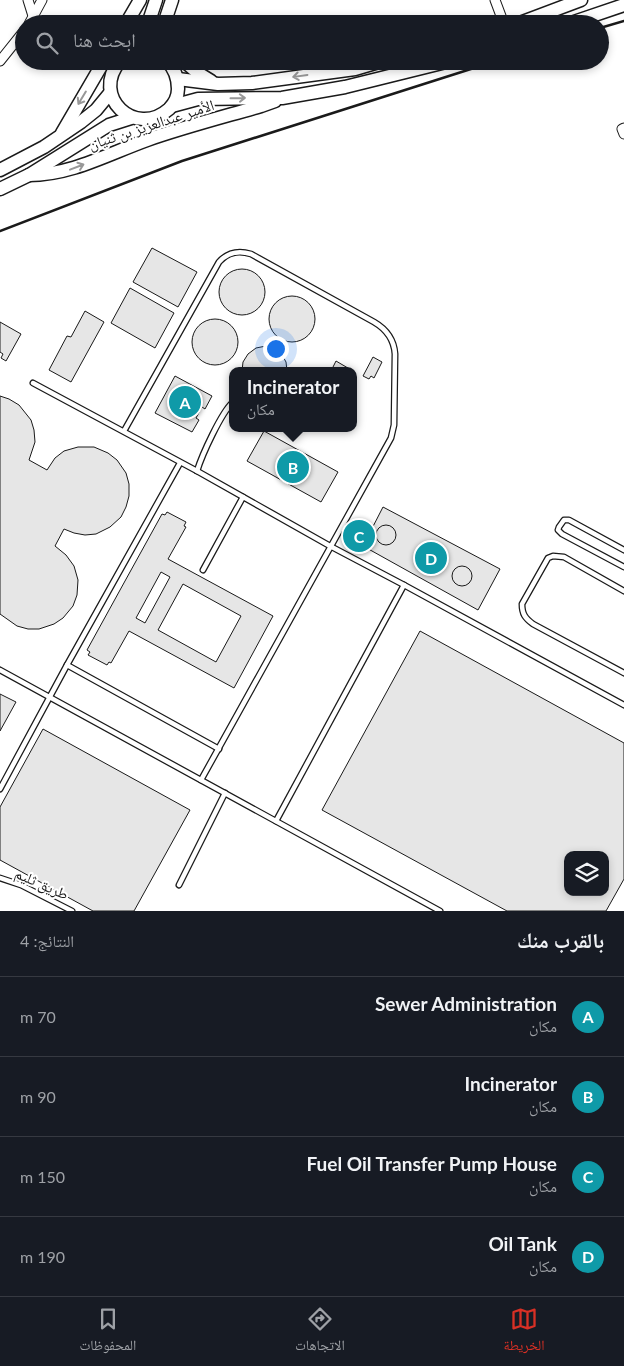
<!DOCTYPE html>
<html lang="ar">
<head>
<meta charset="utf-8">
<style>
	body { margin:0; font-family:Lato,"Noto Naskh Arabic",sans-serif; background:#242831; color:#f1f3f6; direction:rtl }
	.controls { position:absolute; right:15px; bottom:15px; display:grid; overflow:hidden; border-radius:10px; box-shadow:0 2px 8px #0003 }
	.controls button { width:45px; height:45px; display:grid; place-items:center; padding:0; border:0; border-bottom:1px solid #363941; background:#171b24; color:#f1f3f6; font:25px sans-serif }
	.you { position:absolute; left:275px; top:348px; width:18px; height:18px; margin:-12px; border:4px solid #fff; border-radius:50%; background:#1a73e8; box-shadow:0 0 0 8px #1a73e833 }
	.badge { display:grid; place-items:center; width:32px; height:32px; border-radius:50%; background:#d93025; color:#fff; font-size:16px; font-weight:700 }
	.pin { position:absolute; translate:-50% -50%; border:2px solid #fff; box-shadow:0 1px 5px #0006 }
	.popup { position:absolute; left:229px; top:367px; width:128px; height:65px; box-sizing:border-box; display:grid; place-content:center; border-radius:10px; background:#171b24; filter:drop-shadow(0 1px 4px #0005); font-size:16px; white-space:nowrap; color:#9ea1a6 }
	.popup b { font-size:19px; color:#f1f3f6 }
	.popup::after { content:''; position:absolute; left:50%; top:100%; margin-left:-10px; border:10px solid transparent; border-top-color:#171b24 }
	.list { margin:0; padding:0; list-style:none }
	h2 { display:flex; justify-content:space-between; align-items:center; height:65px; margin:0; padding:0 20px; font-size:21px }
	h2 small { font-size:16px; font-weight:400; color:#9ea1a6 }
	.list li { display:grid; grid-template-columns:32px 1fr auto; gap:15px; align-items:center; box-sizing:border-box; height:80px; padding:0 20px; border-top:1px solid #363941 }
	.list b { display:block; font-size:19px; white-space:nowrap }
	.list p { margin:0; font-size:16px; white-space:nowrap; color:#9ea1a6 }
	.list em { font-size:16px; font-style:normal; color:#9ea1a6 }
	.icon { flex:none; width:28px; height:28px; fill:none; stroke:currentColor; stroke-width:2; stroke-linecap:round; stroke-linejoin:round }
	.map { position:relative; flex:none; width:624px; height:911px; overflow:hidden; direction:ltr }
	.search { position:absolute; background:#171b24; box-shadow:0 2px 8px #0003; left:15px; right:15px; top:15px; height:55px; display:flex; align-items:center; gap:12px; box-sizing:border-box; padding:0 18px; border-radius:28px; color:#9ea1a6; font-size:19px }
	.sheet { height:385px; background:#171b24 }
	nav { display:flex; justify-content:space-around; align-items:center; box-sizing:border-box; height:70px; border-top:1px solid #363941; background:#171b24; font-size:14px; color:#9ea1a6 }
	nav a { display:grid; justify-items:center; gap:2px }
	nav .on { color:#d93025 }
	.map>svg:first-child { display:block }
	.building { fill:#e6e6e6; stroke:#1a1a1a; fill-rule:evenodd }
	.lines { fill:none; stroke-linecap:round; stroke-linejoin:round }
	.lane-casing { stroke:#1a1a1a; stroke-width:7 }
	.street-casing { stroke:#1a1a1a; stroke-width:11 }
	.secondary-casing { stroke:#1a1a1a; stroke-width:15 }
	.lane { stroke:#fff; stroke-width:4.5 }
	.street { stroke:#fff; stroke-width:9 }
	.secondary { stroke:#fff; stroke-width:12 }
	.wall { stroke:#1a1a1a; stroke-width:2.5 }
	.oneway { stroke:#989898 }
	.labels { text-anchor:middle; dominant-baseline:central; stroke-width:4; stroke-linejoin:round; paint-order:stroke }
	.street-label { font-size:15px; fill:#1a1a1a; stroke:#fff }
</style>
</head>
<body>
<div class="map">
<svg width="624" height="911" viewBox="0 0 624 911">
	<rect width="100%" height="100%" fill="#fff"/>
	<!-- building -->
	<g class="building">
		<polygon points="152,248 197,272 178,307 133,282"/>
		<circle cx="242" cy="292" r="23"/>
		<polygon points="130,288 174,313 155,348 111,323"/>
		<circle cx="292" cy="319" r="23"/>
		<polygon points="85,311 104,322 71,382 49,370 67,336 71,337"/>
		<circle cx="215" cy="342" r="23"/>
		<polygon points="0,322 21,334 6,361 1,358 3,354 0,352"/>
		<polygon points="266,346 275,349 281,353 286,362 287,371 242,371 243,362 248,354 256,348"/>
		<polygon points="373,357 382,362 374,378 371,376 369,379 363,376"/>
		<polygon points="336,361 353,371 331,371"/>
		<polygon points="175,376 212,396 205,409 202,407 196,418 199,420 192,432 155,413"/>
		<polygon points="0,396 9,399 19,405 31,420 34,430 35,442 29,460 47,470 55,458 64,451 78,447 94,447 108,453 117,460 126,473 129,484 129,496 126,507 121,517 110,527 96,534 85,535 74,533 64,529 55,546 66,555 74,566 78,580 77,595 73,606 63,618 54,624 39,629 28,629 17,626 0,614"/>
		<polygon points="264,431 338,472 321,502 247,461"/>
		<polygon points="383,507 500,569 478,610 363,546"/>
		<path d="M 167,512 L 186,522 L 184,526 L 186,527 L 168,559 L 273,616 L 234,688 L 129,631 L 111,663 L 109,662 L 107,665 L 88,655 L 90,652 L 87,650 L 125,581 L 162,514 L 165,515 ZM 161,572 L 170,577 L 145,623 L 136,618 ZM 183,584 L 241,616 L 216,662 L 158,630 Z"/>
		<polygon points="358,525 368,531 360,547 349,541"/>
		<circle cx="386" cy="535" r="10"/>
		<circle cx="425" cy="556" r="10"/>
		<circle cx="462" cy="576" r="10"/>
		<path d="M 420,631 L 624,743 L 624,879 L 606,911 L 507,911 L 322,810 ZM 568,855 L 605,855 L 605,892 L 568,892 Z"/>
		<polygon points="0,694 16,702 0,731"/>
		<polygon points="43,729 190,810 134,911 93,911 0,860 0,807"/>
	</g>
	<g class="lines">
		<defs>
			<g id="lane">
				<polyline points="33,383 197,471 330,546 404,585 624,705"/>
				<path d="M 124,431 L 219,262 C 228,252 238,250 251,254 L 374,322 C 386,329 394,339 395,354 L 394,425 L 391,438 L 201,780"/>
				<path d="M 197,471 C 202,455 221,413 233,402"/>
				<polyline points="624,550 569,520 564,520 559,527 558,530 562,534 624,567"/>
				<polyline points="203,570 243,497"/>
				<path d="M 624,591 L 564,557 L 553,556 L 548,558 L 522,604 C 522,614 525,618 533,624 L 624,673"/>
				<polyline points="67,665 219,749"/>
				<polyline points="0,670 440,911"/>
				<polyline points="0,789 67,665 180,463"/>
				<polyline points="276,821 404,585"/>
				<polyline points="0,878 21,885 72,911"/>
				<polyline points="179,885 225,793"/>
			</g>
			<g id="street">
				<polyline points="28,0 33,16"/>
				<polyline points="495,0 504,24"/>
				<polyline points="29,24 42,0"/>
				<polyline points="0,61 24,31"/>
				<polyline points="624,128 622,129 624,134"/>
			</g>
			<g id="secondary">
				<polyline points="126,24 140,0"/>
				<polyline points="148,24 156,0"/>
				<polyline points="164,24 172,0"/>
				<polyline points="517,24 581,0"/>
				<polyline points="568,24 624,5"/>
				<path d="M 120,61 C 90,96 135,139 169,109 C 174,104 178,96 178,89 C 178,78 175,69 167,61"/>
				<polyline points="184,61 198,73 211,81"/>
				<polyline points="178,79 218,84 252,83 355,69 382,61"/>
				<polyline points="172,106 198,99 282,98 345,87 450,61"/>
				<polyline points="62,133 104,61"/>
				<polyline points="0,170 44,147 81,122 96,110 110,93"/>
				<path d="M 29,175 C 71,175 108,154 147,140 C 184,127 223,117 261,106 L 275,101"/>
				<polyline points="0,189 29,175 109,125 131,118"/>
			</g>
		</defs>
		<!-- lane casing -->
		<use href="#lane" class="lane-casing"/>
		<!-- street casing -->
		<use href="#street" class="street-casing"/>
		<!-- secondary casing -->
		<use href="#secondary" class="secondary-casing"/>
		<!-- lane -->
		<use href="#lane" class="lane"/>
		<!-- street -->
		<use href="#street" class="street"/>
		<!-- secondary -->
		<use href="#secondary" class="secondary"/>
		<!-- wall -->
		<g class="wall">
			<polyline points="600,28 624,21"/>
			<polyline points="0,231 182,161 496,61"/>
		</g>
	</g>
	<!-- one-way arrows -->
	<defs><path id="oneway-shaft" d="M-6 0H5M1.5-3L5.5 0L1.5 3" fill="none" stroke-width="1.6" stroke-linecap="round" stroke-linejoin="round" transform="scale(1.25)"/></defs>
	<g class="oneway">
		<use href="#oneway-shaft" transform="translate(300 76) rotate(172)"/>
		<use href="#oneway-shaft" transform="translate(82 98) rotate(121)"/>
		<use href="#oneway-shaft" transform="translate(238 98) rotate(-1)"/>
		<use href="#oneway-shaft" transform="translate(77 167) rotate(-21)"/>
	</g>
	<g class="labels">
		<!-- street labels -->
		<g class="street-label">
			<text transform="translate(151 124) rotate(-18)">الأمير عبدالعزيز بن ثنيان</text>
			<text transform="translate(42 883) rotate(24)">طريق ثليم</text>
		</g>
	</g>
</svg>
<div class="controls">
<button><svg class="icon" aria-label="layers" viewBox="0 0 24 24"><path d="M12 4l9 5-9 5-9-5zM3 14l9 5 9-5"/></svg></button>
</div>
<div class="you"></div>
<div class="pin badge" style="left:185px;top:402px;background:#0f9aa8">A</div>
<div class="pin badge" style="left:293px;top:467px;background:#0f9aa8">B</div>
<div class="popup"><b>Incinerator</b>مكان</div>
<div class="pin badge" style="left:359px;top:536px;background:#0f9aa8">C</div>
<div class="pin badge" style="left:431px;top:558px;background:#0f9aa8">D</div>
<div class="search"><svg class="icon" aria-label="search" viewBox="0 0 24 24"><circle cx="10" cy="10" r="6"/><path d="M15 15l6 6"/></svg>ابحث هنا</div>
</div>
<section class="sheet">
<h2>بالقرب منك<small>النتائج: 4</small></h2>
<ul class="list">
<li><span class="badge" style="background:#0f9aa8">A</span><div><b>Sewer Administration</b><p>مكان</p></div><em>70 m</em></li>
<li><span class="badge" style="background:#0f9aa8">B</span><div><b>Incinerator</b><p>مكان</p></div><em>90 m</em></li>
<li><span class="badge" style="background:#0f9aa8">C</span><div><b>Fuel Oil Transfer Pump House</b><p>مكان</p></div><em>150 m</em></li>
<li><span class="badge" style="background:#0f9aa8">D</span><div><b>Oil Tank</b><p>مكان</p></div><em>190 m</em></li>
</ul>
</section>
<nav>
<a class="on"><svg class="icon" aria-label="map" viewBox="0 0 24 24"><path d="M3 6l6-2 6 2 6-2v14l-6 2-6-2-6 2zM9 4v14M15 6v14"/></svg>الخريطة</a>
<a><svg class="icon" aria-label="directions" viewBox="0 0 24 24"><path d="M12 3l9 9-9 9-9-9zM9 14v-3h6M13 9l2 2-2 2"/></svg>الاتجاهات</a>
<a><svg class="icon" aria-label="saved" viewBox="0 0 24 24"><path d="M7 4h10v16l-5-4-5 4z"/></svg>المحفوظات</a>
</nav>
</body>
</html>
